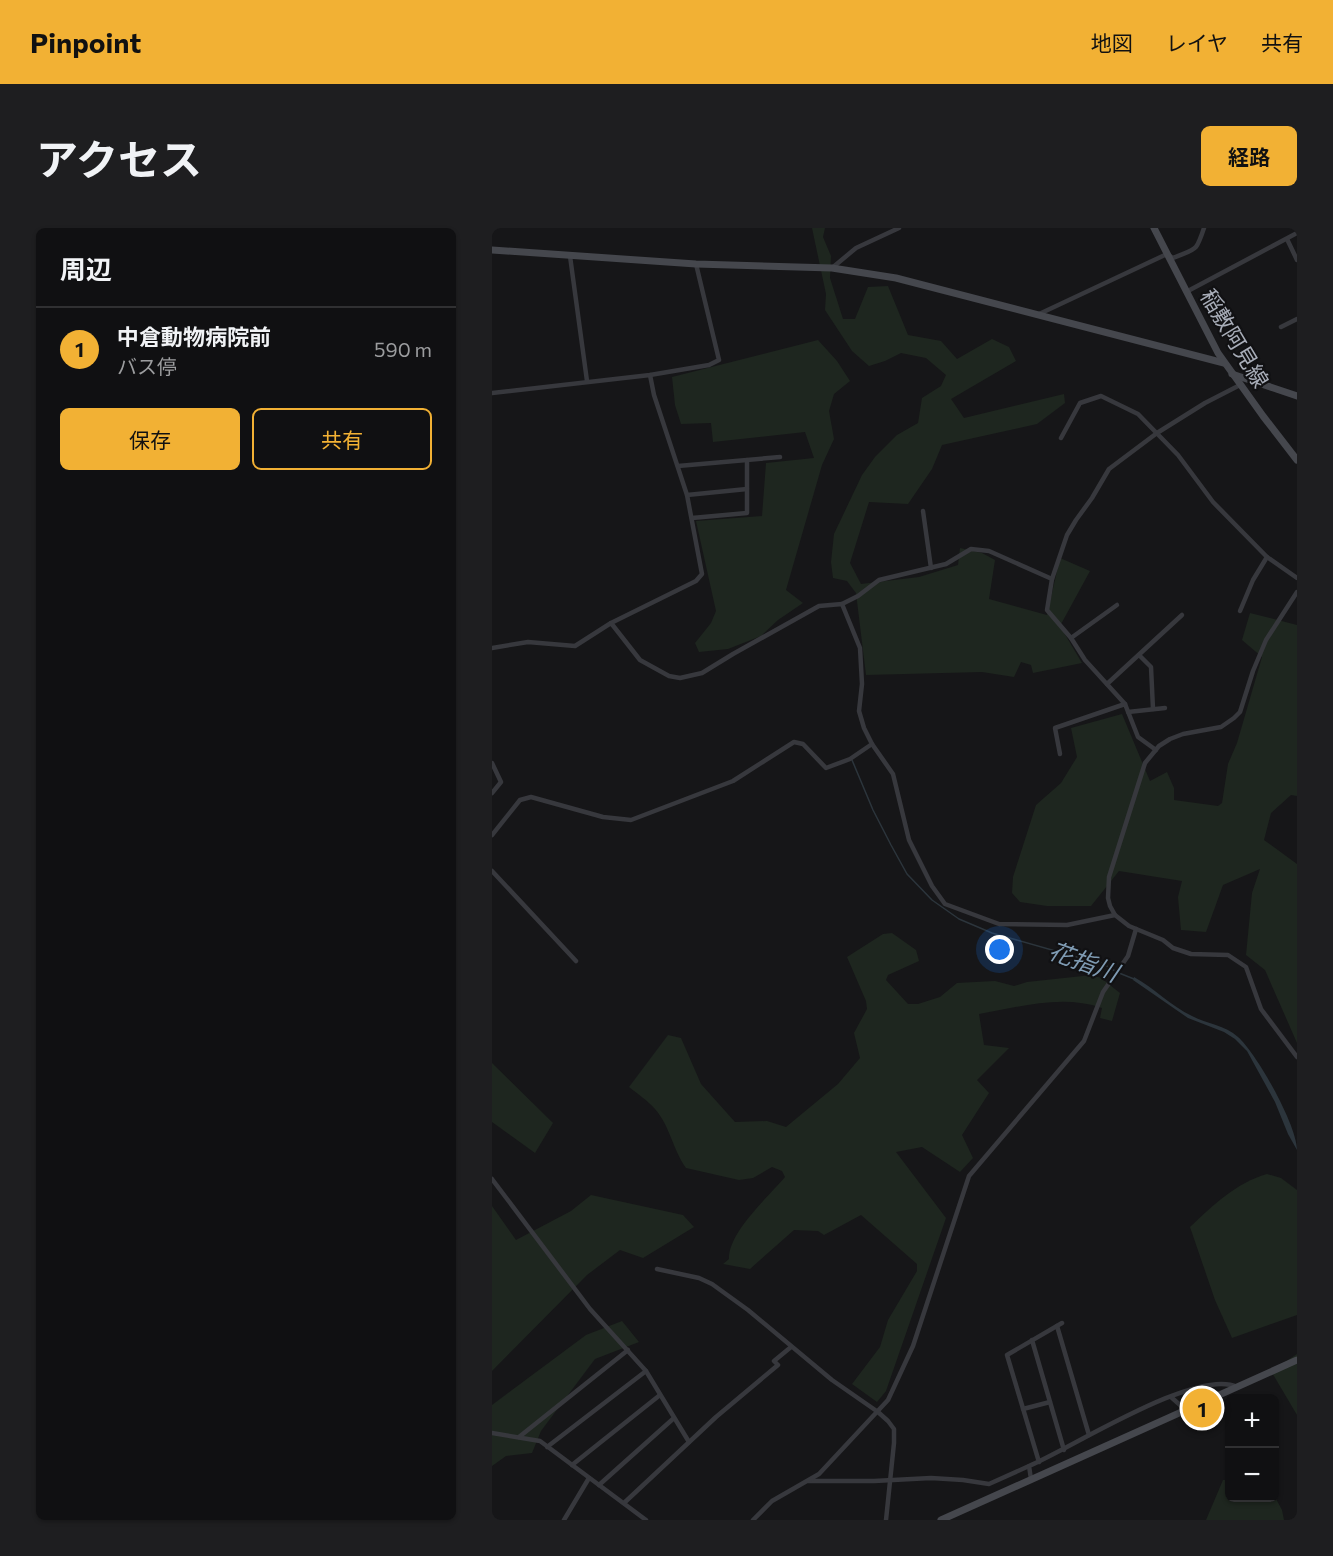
<!DOCTYPE html>
<html lang="ja">
<head>
<meta charset="utf-8">
<style>
	body { margin:0; font-family:Commissioner,"Noto Sans JP",sans-serif; background:#1e1e20; color:#f1f3f6 }
	.controls { position:absolute; right:18px; bottom:18px; display:grid; overflow:hidden; border-radius:9px; box-shadow:0 2px 4px #0004 }
	.controls button { width:54px; height:54px; display:grid; place-items:center; padding:0; border:0; border-bottom:2px solid #303032; background:#101012; color:#f1f3f6; font:30px sans-serif }
	.you { position:absolute; left:508px; top:722px; width:21px; height:21px; margin:-15px; border:4px solid #fff; border-radius:50%; background:#1a73e8; box-shadow:0 0 0 9px #1a73e833 }
	.badge { display:grid; place-items:center; width:39px; height:39px; border-radius:50%; background:#f2b134; color:#111; font-size:20px; font-weight:700 }
	.pin { position:absolute; translate:-50% -50%; border:3px solid #fff; box-shadow:0 2px 6px #0006 }
	.list { margin:0; padding:0; list-style:none }
	h2 { display:flex; justify-content:space-between; align-items:center; height:78px; margin:0; padding:0 24px; font-size:26px }
	h2 small { font-size:20px; font-weight:400; color:#9c9d9f }
	.list li { display:grid; grid-template-columns:39px 1fr auto; gap:18px; align-items:center; box-sizing:border-box; height:84px; padding:0 24px; border-top:2px solid #303032 }
	.list b { display:block; font-size:22px; white-space:nowrap }
	.list p { margin:0; font-size:20px; white-space:nowrap; color:#9c9d9f }
	.list em { font-size:20px; font-style:normal; color:#9c9d9f }
	.actions { display:flex; gap:12px; padding:18px 24px }
	.actions a { flex:1; padding:14px 0; border:2px solid #f2b134; border-radius:9px; text-align:center; font-size:21px; color:#f2b134 }
	.actions .main { background:#f2b134; color:#111 }
	.map { position:relative; flex:none; width:805px; height:1292px; overflow:hidden; border-radius:9px }
	header { display:flex; align-items:center; gap:36px; box-sizing:border-box; height:84px; padding:0 30px; background:#f2b134; color:#111 }
	header strong { font-size:28px }
	nav { display:flex; gap:33px; margin-inline-start:auto; font-size:21px }
	.intro { display:flex; align-items:center; justify-content:space-between; box-sizing:border-box; height:144px; padding:0 36px }
	h1 { margin:0; font-size:42px }
	.button { padding:15px 27px; border-radius:9px; background:#f2b134; color:#111; font-size:21px; font-weight:700 }
	main { display:flex; gap:36px; padding:0 36px }
	aside { flex:1; background:#101012; border-radius:9px; box-shadow:0 2px 4px #0004 }
	.map>svg:first-child { display:block }
	.green { fill:#1e261f }
	.water { fill:#2c353c }
	.lines { fill:none; stroke-linecap:round; stroke-linejoin:round }
	.stream { stroke:#2c353c; stroke-width:1.5 }
	.street { stroke:#37383d; stroke-width:4.5 }
	.secondary { stroke:#45474d; stroke-width:7 }
	.labels { text-anchor:middle; dominant-baseline:central; stroke-width:4.5; stroke-linejoin:round; paint-order:stroke }
	.street-label { font-size:22px; fill:#a8adb8; stroke:#111113 }
	.water-label { font-size:24px; font-style:italic; fill:#7f9bb3; stroke:#111113 }
</style>
</head>
<body>
<header>
<strong>Pinpoint</strong>
<nav><a>地図</a><a>レイヤ</a><a>共有</a></nav>
</header>
<div class="intro"><h1>アクセス</h1><a class="button">経路</a></div>
<main>
<aside>
<h2>周辺<small></small></h2>
<ul class="list">
<li><span class="badge">1</span><div><b>中倉動物病院前</b><p>バス停</p></div><em>590 m</em></li>
</ul>
<div class="actions"><a class="main">保存</a><a>共有</a></div>
</aside>
<div class="map">
<svg width="805" height="1292" viewBox="0 0 805 1292">
	<rect width="100%" height="100%" fill="#161618"/>
	<!-- green -->
	<g class="green">
		<polygon points="320,0 333,0 331,9 339,28 338,50 351,91 363,91 376,59 396,58 416,107 449,113 465,131 500,111 517,119 524,133 459,171 472,190 572,166 573,175 545,196 450,217 440,241 416,276 377,274 358,335 369,356 427,349 466,337 468,320 490,325 503,332 497,371 555,387 568,330 598,343 568,398 590,435 541,445 539,437 529,434 522,449 490,444 374,447 364,365 355,353 341,350 339,334 342,306 370,247 383,229 405,207 426,195 430,170 449,158 454,147 434,130 409,125 393,133 377,138 360,123 333,82 334,66"/>
		<polygon points="326,112 345,133 358,153 342,166 337,183 342,211 330,237 294,362 311,375 286,392 269,408 236,421 207,424 203,415 219,395 224,383 204,293 270,288 274,235 322,230 313,204 221,214 219,195 189,196 183,177 180,149"/>
		<polygon points="758,385 805,397 805,568 799,567 779,585 772,612 805,636 805,815 773,742 754,727 760,665 768,641 731,657 714,704 689,702 686,669 690,653 627,643 599,678 555,678 528,674 520,665 521,649 544,577 569,555 585,529 579,500 630,486 658,553 675,544 682,560 682,572 726,578 730,575 736,536 745,515 770,429 750,412"/>
		<path d="M 400,705 L 424,722 L 427,733 L 396,747 L 394,752 L 416,776 L 426,776 L 448,769 L 465,755 L 503,753 L 522,758 L 535,754 L 600,747 L 609,750 L 628,765 L 620,793 L 608,790 L 610,780 C 570,766 528,779 487,786 L 492,817 L 517,820 L 485,852 L 497,865 L 470,907 L 481,930 L 468,944 L 430,919 L 404,924 L 454,990 L 394,1163 L 385,1174 L 360,1156 L 388,1119 L 396,1092 L 425,1043 L 425,1036 L 369,987 L 332,1007 L 326,1003 L 302,1002 L 258,1041 L 231,1036 L 237,1031 C 236,1005 276,969 293,949 L 290,943 L 280,939 L 261,950 L 247,952 L 194,940 C 181,922 178,898 163,881 C 156,873 146,866 137,859 L 176,807 L 189,810 L 209,856 L 243,894 L 275,893 L 294,899 L 346,856 L 368,830 L 362,805 L 375,781 L 374,773 L 355,729 L 391,706 Z"/>
		<polygon points="0,835 61,895 43,925 0,894"/>
		<path d="M 775,946 L 789,950 L 805,962 L 805,1087 L 740,1110 L 723,1072 L 698,999 C 721,977 744,955 775,946 Z"/>
		<polygon points="99,967 191,987 202,999 151,1030 128,1022 95,1047 0,1143 0,978 24,1012 79,983"/>
		<polygon points="130,1093 147,1114 103,1131 49,1203 40,1225 14,1228 0,1238 0,1177 94,1107"/>
		<polygon points="805,1126 805,1187 779,1143"/>
		<polygon points="731,1252 737,1252 738,1270 783,1269 790,1282 792,1292 714,1292"/>
	</g>
	<!-- water -->
	<path class="water" d="M 642,749 C 662,760 679,778 700,788 C 715,796 733,797 746,809 C 765,826 805,897 805,922 L 796,906 L 783,874 L 755,823 L 743,811 L 732,804 L 696,790 L 641,752 Z"/>
	<g class="lines">
		<!-- stream -->
		<g class="stream">
			<polyline points="360,532 381,582 399,617 415,646 440,672 467,691 500,705 588,730 603,731 623,743"/>
			<polyline points="627,745 642,751"/>
		</g>
		<!-- street -->
		<g class="street">
			<polyline points="795,11 805,32"/>
			<polyline points="78,28 95,153"/>
			<polyline points="340,40 364,20 407,0"/>
			<polyline points="694,64 805,5"/>
			<path d="M 545,87 L 675,26 L 681,30 C 705,20 704,24 712,0"/>
			<polyline points="789,99 805,91"/>
			<polyline points="0,165 158,147 217,137 227,132 204,36"/>
			<polyline points="569,210 588,175 609,168 646,186 686,227 721,274 775,329 805,350"/>
			<polyline points="186,238 288,229"/>
			<polyline points="195,267 255,261"/>
			<polyline points="431,283 439,340"/>
			<polyline points="200,290 255,285 255,232"/>
			<polyline points="350,376 366,368 387,352 454,336 479,321 497,323 560,351"/>
			<polyline points="748,383 761,352 775,329"/>
			<polyline points="119,395 204,353 210,346 195,267 162,167 158,147"/>
			<polyline points="579,410 625,377"/>
			<polyline points="0,420 36,414 83,418 119,395 148,432 177,448 188,450 210,445 241,426 327,378 350,376 368,420 370,456 367,483 372,500 380,516 401,546 417,612 440,658 453,676 507,696 575,697 623,687 637,698 671,712 681,720 699,726 736,727 754,739 769,781 805,829"/>
			<polyline points="647,427 659,439 661,481"/>
			<polyline points="615,456 690,387"/>
			<polyline points="633,476 593,432 579,410 555,382 560,351 575,307 584,292 600,270 617,241 665,205 713,175 748,157"/>
			<polyline points="636,484 673,480"/>
			<polyline points="568,526 563,500 633,476 646,509 664,522"/>
			<polyline points="0,535 9,554 0,565"/>
			<polyline points="0,607 28,572 39,569 111,589 139,592 241,553 302,514 311,516 334,540 358,531 380,516"/>
			<polyline points="0,643 84,733"/>
			<polyline points="623,687 618,678 616,670 617,649 653,535 667,518 678,511 691,506 729,499 742,490 748,484 761,443 774,412 805,364"/>
			<polyline points="0,951 98,1081 154,1143 197,1214"/>
			<polyline points="165,1041 207,1050 220,1056 256,1082 340,1152 386,1184 396,1193 402,1201 402,1215 394,1292"/>
			<polyline points="565,1098 597,1207"/>
			<polyline points="540,1112 572,1222"/>
			<polyline points="679,1169 688,1177 697,1179"/>
			<polyline points="531,1181 558,1174"/>
			<polyline points="0,1205 48,1213 154,1292"/>
			<polyline points="27,1209 136,1122"/>
			<polyline points="55,1219 154,1143"/>
			<polyline points="547,1234 515,1127 570,1095"/>
			<polyline points="80,1237 168,1167"/>
			<path d="M 539,1251 L 537,1238 C 578,1221 705,1139 745,1159"/>
			<polyline points="316,1253 382,1253 439,1250 471,1252 497,1256 537,1238"/>
			<polyline points="107,1257 182,1190"/>
			<polyline points="132,1275 224,1189 286,1137 282,1133 299,1119"/>
			<polyline points="72,1292 97,1250"/>
			<polyline points="261,1292 280,1273 327,1246 396,1172 421,1118 477,948 592,813 611,764 636,728 644,701"/>
		</g>
		<!-- secondary -->
		<g class="secondary">
			<polyline points="662,0 726,125 771,188 805,232"/>
			<polyline points="0,22 204,36 340,40 404,50 732,135"/>
			<polyline points="740,146 805,168"/>
			<polyline points="449,1292 805,1132"/>
		</g>
	</g>
	<g class="labels">
		<!-- street labels -->
		<g class="street-label">
			<text transform="translate(743 110) rotate(59)">稲敷阿見線</text>
		</g>
		<!-- water labels -->
		<g class="water-label">
			<text transform="translate(592 733) rotate(20)">花指川</text>
		</g>
	</g>
</svg>
<div class="controls">
<button>+</button>
<button>−</button>
</div>
<div class="you"></div>
<div class="pin badge" style="left:710px;top:1180px">1</div>
</div>
</main>
</body>
</html>
